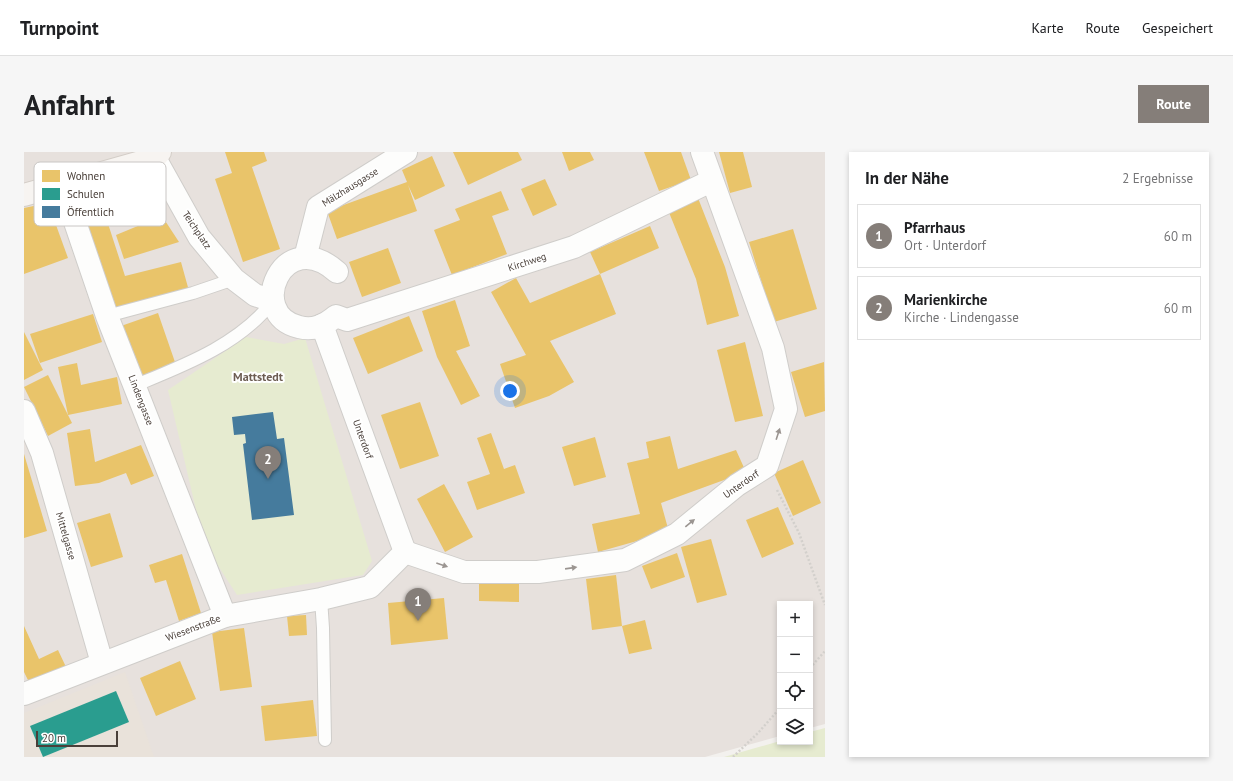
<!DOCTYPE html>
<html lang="de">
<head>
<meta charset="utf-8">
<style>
	body { margin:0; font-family:"PT Sans",sans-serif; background:#f6f6f6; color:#202124 }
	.controls { position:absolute; right:12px; bottom:12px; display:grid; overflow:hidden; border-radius:0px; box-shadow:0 2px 6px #0003 }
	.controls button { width:36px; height:36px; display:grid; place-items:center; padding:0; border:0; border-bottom:1px solid #e0e0e0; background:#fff; color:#202124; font:20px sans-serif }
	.scale { position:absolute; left:12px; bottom:10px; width:82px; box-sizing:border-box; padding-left:4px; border:2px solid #4a403a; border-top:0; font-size:11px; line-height:14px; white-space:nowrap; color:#4a403a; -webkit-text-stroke:3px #fff; paint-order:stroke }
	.you { position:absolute; left:486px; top:239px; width:14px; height:14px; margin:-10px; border:3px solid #fff; border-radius:50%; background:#1a73e8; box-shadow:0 0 0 6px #1a73e833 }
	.badge { display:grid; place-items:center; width:26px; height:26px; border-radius:50%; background:#857e79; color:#fff; font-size:13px; font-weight:700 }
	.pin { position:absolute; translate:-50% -33px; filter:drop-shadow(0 1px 2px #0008) }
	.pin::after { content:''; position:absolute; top:21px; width:14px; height:12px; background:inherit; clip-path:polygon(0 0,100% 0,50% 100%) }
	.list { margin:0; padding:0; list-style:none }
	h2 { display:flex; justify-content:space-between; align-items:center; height:52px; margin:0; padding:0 16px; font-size:17px }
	h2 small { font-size:13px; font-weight:400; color:#757577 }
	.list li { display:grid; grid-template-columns:26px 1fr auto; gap:12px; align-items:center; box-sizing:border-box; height:64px; margin:0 8px 8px; padding:0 8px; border:1px solid #e0e0e0; border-radius:0px }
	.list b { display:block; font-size:15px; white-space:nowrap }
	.list p { margin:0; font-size:13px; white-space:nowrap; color:#757577 }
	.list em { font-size:13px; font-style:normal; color:#757577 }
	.icon { flex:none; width:22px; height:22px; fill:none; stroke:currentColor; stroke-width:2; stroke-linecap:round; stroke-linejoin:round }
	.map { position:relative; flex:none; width:801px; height:605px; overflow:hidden; border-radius:0px }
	header { display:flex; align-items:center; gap:24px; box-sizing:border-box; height:56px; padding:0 20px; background:#fff; border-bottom:1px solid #e0e0e0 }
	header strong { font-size:19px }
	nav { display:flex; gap:22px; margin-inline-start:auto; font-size:14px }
	.intro { display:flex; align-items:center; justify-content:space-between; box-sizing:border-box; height:96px; padding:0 24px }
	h1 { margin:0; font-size:28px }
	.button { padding:10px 18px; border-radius:0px; background:#857e79; color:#fff; font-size:14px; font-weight:700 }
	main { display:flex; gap:24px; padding:0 24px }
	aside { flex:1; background:#fff; border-radius:0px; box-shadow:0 2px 6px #0003 }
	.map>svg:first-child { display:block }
	.residential { fill:#e7e1dd }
	.education { fill:#e9e2da }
	.green { fill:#e6ebd0 }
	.homes { fill:#e9c46a }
	.schools { fill:#2a9d8f }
	.public { fill:#457b9d }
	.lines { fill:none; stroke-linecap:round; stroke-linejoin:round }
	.lane-casing { stroke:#cfcdca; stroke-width:14 }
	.street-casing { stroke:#cfcdca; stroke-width:24 }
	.secondary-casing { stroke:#d3cdc7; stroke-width:24 }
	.path { stroke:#d3d0cc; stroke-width:2.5; stroke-dasharray:2 2; stroke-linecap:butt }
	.lane { stroke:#fdfdfc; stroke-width:12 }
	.street { stroke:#fdfdfc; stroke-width:22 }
	.secondary { stroke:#f7f4f1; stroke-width:22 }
	.oneway { fill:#9b9591 }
	.labels { text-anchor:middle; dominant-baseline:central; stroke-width:4; stroke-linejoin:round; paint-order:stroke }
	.street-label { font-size:10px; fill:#4a403a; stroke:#fff }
	.quarter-label { font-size:12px; font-weight:bold; fill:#6c5c52; stroke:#fff }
	.key { fill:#fff; stroke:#c9c6c4; stroke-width:1 }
	.key-label { font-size:11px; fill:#4a403a }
</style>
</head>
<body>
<header>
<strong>Turnpoint</strong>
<nav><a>Karte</a><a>Route</a><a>Gespeichert</a></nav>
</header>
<div class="intro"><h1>Anfahrt</h1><a class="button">Route</a></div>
<main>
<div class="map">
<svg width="801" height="605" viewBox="0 0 801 605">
	<rect width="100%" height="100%" fill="#f3f1ee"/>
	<!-- residential -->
	<polygon class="residential" points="0,0 801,0 801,572 786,576 786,452 756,452 756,584 681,605 0,605"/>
	<!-- education -->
	<polygon class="education" points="101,520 130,605 0,605 0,561"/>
	<!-- green -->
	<g class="green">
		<polygon points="222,185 260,192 281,186 348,409 339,423 213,443 180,392 144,238"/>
		<polygon points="801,576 801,605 700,605 756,589 786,590 786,580"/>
	</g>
	<!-- homes -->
	<g class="homes">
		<polygon points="201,0 240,0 243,9 228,15 256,97 219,110 191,27 208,21"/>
		<polygon points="429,0 494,0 498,8 444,33"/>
		<polygon points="538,0 566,0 570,8 545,19"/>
		<polygon points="620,0 657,0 667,28 635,39"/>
		<polygon points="695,0 719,0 728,35 706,41"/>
		<polygon points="408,4 421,34 391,48 384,33 393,59 313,87 303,59 383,30 378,18"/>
		<polygon points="521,27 533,53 509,64 497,37"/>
		<polygon points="477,39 485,58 468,64 483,102 428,123 410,78 436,68 431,57"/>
		<polygon points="75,44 101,124 157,110 165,139 88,157 55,50"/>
		<polygon points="674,46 701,115 715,164 683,173 672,127 644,58"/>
		<polygon points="24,51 44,106 0,122 0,56"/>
		<polygon points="138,64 155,90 100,107 92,83"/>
		<polygon points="626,74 635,96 576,122 566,100"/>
		<polygon points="769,77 793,157 750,170 725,90"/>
		<polygon points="364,96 377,131 338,145 325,110"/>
		<polygon points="576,122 592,162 526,189 550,230 525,244 491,256 476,212 502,203 467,140 492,126 506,151"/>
		<polygon points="431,148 446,194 432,199 456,244 437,253 413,205 398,159"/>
		<polygon points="134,161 152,213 114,225 97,174"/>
		<polygon points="69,162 78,190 16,211 6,182"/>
		<polygon points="385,164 399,199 344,222 329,186"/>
		<polygon points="0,180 19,218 0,228"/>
		<polygon points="721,190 739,264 711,270 693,198"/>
		<polygon points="800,210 801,259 781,265 767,220"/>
		<polygon points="53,211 57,233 93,225 98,252 44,263 34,215"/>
		<polygon points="24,223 48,271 24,284 0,235"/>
		<polygon points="396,250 415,304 376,317 357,263"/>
		<polygon points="66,277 71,310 117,293 130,324 107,333 102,321 75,331 51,334 43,281"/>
		<polygon points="467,281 480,317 491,313 501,341 453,358 443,330 466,322 453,286"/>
		<polygon points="646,284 654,317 712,298 722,320 637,351 645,380 574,400 568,372 616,362 603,311 625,306 622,290"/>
		<polygon points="571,285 582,325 550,334 538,295"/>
		<polygon points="0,302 23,379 0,386"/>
		<polygon points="779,308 797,351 769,364 750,321"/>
		<polygon points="420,332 449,385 421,400 393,347"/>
		<polygon points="754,355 770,392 738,406 722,368"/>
		<polygon points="86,361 99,405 67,415 53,371"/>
		<polygon points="687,387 703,443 673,451 657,395"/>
		<polygon points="653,401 661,425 627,437 618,414"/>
		<polygon points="158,402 177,461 155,469 142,428 131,431 125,413"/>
		<polygon points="592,423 598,474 568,478 562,427"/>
		<polygon points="455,430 495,431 495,450 455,449"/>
		<polygon points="420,446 424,487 367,493 364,451"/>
		<polygon points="282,463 283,483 265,484 263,464"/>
		<polygon points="621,468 628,497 605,502 598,474"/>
		<polygon points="0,474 15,507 34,498 42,515 6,532 0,520"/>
		<polygon points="220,476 228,535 196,539 188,480"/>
		<polygon points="156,509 172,547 132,564 116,526"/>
		<polygon points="289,548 293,584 241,589 237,554"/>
	</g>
	<!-- schools -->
	<polygon class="schools" points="92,539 105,570 19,605 6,574"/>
	<!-- public -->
	<polygon class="public" points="249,260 253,287 260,286 270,363 228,368 219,292 222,291 221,282 210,283 208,265"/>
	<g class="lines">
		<defs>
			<g id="lane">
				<polyline points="83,164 169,141 210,127"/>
				<path d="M 112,233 C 161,213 216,192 249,149"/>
				<polyline points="297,447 299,476 301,588"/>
			</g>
			<g id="street">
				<polyline points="131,6 175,85 210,127 231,143 249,149"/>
				<polyline points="38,32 83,164 201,464"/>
				<polyline points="281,106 294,55 382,0"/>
				<path d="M 313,120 C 259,72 221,162 275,175 C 290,179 301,173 312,164 L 323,168 L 550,95 L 687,29"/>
				<polyline points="0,259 18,301 78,511"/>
				<polyline points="381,400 440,420 514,420 601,408 653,382 713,333 743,314 762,257 749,196 678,0"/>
				<polyline points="0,542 201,464 297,447 346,435 381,400 298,173"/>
			</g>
			<polyline id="secondary" points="0,43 131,6 136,0"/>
		</defs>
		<!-- lane casing -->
		<use href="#lane" class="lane-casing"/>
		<!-- street casing -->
		<use href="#street" class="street-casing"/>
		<!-- secondary casing -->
		<use href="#secondary" class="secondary-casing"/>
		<!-- path -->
		<g class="path">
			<polyline points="753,338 775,381 801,453"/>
			<polyline points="786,516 801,499"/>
			<polyline points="709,605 734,581 756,556"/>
		</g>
		<!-- lane -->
		<use href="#lane" class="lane"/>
		<!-- street -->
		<use href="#street" class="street"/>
		<!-- secondary -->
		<use href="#secondary" class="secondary"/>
	</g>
	<!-- one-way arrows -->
	<defs><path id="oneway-solid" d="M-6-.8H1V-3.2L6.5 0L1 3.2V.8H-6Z"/></defs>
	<g class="oneway">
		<use href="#oneway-solid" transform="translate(754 282) rotate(-72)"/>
		<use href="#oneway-solid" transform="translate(666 371) rotate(-39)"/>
		<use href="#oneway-solid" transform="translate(418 413) rotate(19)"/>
		<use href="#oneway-solid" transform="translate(547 416) rotate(-8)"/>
	</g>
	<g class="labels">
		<!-- street labels -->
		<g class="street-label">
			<text transform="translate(326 35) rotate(-32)">Mälzhausgasse</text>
			<text transform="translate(173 78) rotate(56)">Teichplatz</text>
			<text transform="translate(503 110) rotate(-18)">Kirchweg</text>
			<text transform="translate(117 248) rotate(69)">Lindengasse</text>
			<text transform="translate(339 287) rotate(70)">Unterdorf</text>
			<text transform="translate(717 332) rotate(-35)">Unterdorf</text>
			<text transform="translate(42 384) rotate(74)">Mittelgasse</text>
			<text transform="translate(169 476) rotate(-21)">Wiesenstraße</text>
		</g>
		<!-- quarter labels -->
		<g class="quarter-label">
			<text x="234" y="224">Mattstedt</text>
		</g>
	</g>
	<!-- legend -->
	<rect x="10" y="10" width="132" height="64" rx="6" class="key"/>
	<rect x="18" y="18" width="18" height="12" fill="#e9c46a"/>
	<rect x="18" y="36" width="18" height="12" fill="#2a9d8f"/>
	<rect x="18" y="54" width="18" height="12" fill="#457b9d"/>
	<g class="key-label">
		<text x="43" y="28">Wohnen</text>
		<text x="43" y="46">Schulen</text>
		<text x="43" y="64">Öffentlich</text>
	</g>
</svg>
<div class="controls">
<button>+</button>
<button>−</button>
<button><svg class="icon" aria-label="locate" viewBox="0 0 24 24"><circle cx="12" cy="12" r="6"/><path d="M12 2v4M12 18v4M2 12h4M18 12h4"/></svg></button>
<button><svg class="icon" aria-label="layers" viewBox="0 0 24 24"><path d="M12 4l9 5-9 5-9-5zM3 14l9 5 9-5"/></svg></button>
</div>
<div class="scale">20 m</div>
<div class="you"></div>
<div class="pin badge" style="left:394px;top:469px">1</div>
<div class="pin badge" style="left:244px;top:327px">2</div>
</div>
<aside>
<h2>In der Nähe<small>2 Ergebnisse</small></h2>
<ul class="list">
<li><span class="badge">1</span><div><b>Pfarrhaus</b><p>Ort · Unterdorf</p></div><em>60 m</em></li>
<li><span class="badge">2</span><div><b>Marienkirche</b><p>Kirche · Lindengasse</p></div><em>60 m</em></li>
</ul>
</aside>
</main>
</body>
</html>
